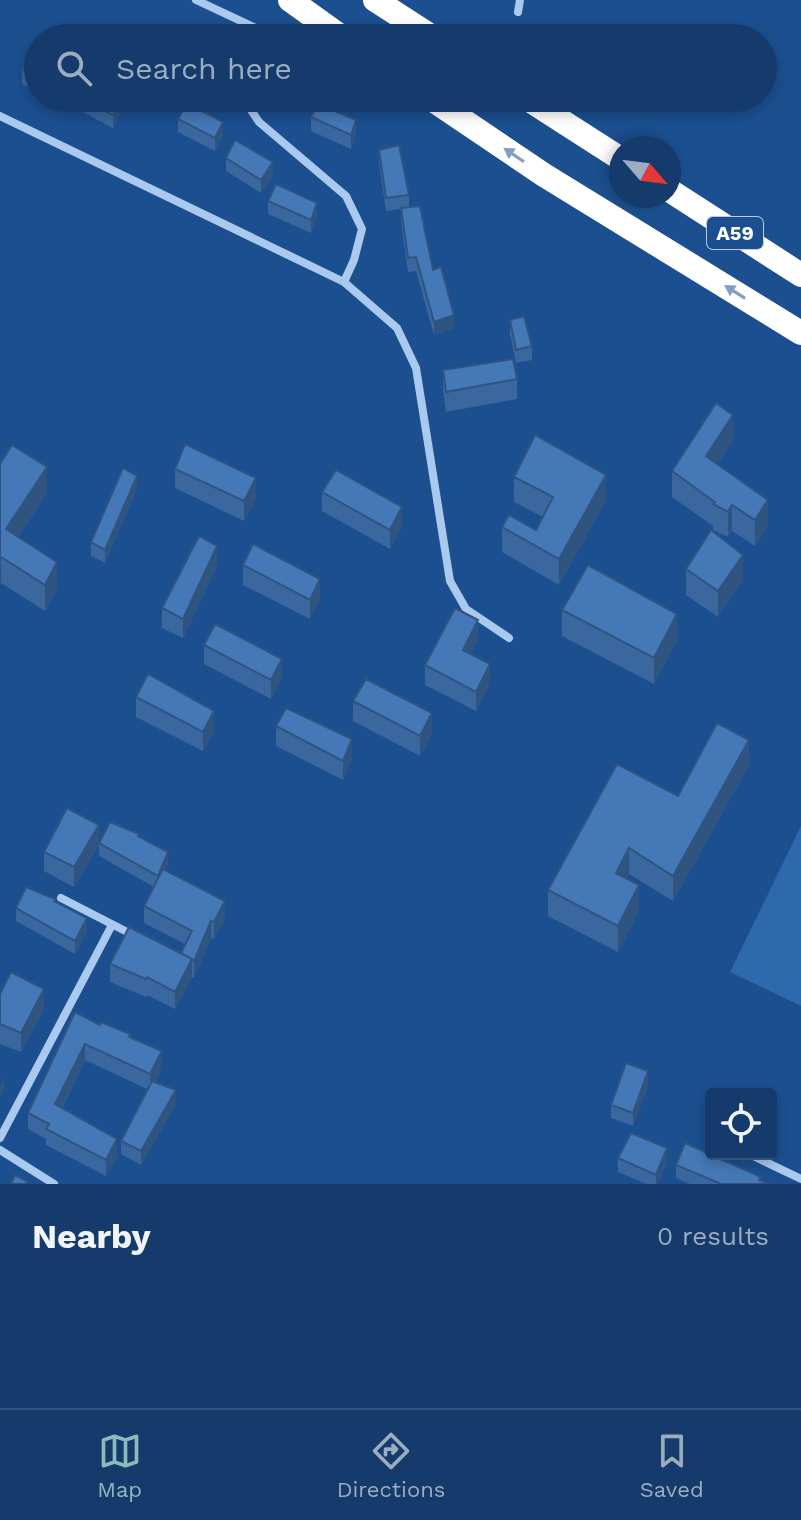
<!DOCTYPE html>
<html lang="en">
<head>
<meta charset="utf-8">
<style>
	body { margin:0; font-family:"Work Sans",sans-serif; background:#1d4271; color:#f1f3f6 }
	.controls { position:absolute; right:24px; bottom:24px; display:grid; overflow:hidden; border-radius:8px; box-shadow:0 4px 12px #0003 }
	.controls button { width:72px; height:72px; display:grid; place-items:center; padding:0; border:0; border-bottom:2px solid #33557e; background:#143b6b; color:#f1f3f6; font:40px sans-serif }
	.compass { position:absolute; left:609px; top:136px; width:72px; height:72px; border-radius:50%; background:#143b6b; box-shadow:0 4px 12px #0003; rotate:118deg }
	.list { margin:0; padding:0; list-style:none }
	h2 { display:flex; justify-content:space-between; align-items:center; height:104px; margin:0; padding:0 32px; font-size:34px }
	h2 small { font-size:26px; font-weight:400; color:#9dadc1 }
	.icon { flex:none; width:44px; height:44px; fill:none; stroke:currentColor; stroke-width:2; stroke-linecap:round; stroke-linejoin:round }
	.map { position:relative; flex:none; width:801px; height:1184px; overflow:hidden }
	.search { position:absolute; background:#143b6b; box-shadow:0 4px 12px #0003; left:24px; right:24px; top:24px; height:88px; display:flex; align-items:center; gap:20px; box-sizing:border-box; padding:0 28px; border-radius:44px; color:#9dadc1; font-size:30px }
	.sheet { height:224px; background:#143b6b }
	nav { display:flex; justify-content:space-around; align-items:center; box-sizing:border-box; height:112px; border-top:2px solid #33557e; background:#143b6b; font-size:22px; color:#9dadc1 }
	nav a { display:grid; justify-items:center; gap:4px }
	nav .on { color:#8bbbb9 }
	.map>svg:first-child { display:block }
	.green { fill:#2e69ad }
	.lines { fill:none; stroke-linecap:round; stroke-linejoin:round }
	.street { stroke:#a9c9ee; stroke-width:8 }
	.highway { stroke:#fff; stroke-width:24 }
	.wall { fill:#3a679d }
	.shaded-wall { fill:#305480 }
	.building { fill:#4478b7; stroke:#305480; stroke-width:2 }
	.oneway { fill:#829ec1 }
	.labels { text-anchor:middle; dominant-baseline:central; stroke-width:6; stroke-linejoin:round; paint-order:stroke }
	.shield { fill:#1b4f8f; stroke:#bbcadd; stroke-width:2 }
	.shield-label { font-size:20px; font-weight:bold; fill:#fff }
</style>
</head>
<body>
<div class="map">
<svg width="801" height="1184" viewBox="0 0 801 1184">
	<rect width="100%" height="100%" fill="#1b4f8f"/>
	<!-- green -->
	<polygon class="green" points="801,826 801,1006 730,972"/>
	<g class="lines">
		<!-- street -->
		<g class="street">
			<polyline points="196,0 258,29 254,38"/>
			<polyline points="518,12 520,0"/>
			<polyline points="243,98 259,122 346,196 362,229 354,260 344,282"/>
			<polyline points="0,116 344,282 397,328 416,368 450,581 466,609 509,638"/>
			<polyline points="61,898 135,936"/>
			<polyline points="0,1138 112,925"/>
			<polyline points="0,1150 54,1184"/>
			<polyline points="749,1154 801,1179"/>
		</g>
		<!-- highway -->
		<g class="highway">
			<polyline points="290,0 343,38"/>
			<polyline points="375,0 434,38"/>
			<polyline points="430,98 544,175 801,333"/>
			<polyline points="526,98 621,159"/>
			<polyline points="669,190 801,275"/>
		</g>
	</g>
	<!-- wall -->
	<g class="wall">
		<polygon points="38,49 38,92 22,84 22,70"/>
		<polygon points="81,98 126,98 126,103 113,128 81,111"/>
		<polygon points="278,98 310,98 304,110"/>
		<polygon points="311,117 356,134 351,149 311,131"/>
		<polygon points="178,119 223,135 215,151 178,132"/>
		<polygon points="379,150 409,195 409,208 454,328 434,335 416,271 408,272 401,222 401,209 386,211 379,163"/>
		<polygon points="226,158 273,176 261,193 226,171"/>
		<polygon points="268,201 317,216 311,233 268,214"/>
		<polygon points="510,320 532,346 532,360 516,363 510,334"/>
		<polygon points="443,370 517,379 517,399 446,412 443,390"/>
		<polygon points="733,440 717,465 768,526 755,546 732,531 728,537 713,530 713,526 672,497 672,471"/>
		<polygon points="0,464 47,492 18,537 57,588 45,611 1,583"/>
		<polygon points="175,469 256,498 244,521 175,488"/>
		<polygon points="514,477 606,500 559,585 502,552 502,527 536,530 543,517 514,502"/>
		<polygon points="137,489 105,563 91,556 91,542"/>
		<polygon points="322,492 402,526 390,549 322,511"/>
		<polygon points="243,565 320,598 310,619 243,585"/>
		<polygon points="217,566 183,638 162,628 162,608"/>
		<polygon points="686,569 743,580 718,617 686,595"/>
		<polygon points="562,610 677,640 654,684 562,636"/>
		<polygon points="478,639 470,654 490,683 476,711 425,685 425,665"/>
		<polygon points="204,645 282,678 271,699 204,664"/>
		<polygon points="136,697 214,731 203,751 136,717"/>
		<polygon points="353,701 432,733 420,756 353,721"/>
		<polygon points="276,726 352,758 343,780 276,746"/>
		<polygon points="749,765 673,901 629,874 627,878 639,910 618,952 548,916 548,890 678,796"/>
		<polygon points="139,837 168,865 166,870 225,918 214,939 211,938 194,978 192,977 175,1009 147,995 146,997 110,982 110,964 181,954 185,944 144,923 144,906 154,887 99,856 99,845 74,887 44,871 44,852 99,842"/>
		<polygon points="55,902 87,931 75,954 16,921 16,908"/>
		<polygon points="0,994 44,1009 21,1052 0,1044"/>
		<polygon points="100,1025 130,1038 162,1067 155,1082 176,1104 141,1165 121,1154 121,1141 147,1089 85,1060 62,1108 117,1155 106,1176 46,1145 46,1139 28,1129 28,1113"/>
		<polygon points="648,1085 633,1126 611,1118 611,1105"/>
		<polygon points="618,1158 667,1162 658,1184 646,1184 618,1172"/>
		<polygon points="676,1165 761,1181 770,1184 690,1184 676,1178"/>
	</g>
	<!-- shaded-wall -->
	<g class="shaded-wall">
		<polygon points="122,98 126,98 126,103 113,128 113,115"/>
		<polygon points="304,98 310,98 304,110"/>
		<polygon points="356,120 356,134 351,149 351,135"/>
		<polygon points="223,122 223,135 215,151 215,138"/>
		<polygon points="273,162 273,176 261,193 261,180"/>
		<polygon points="317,203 317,216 311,233 311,220"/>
		<polygon points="454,315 454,328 434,335 434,322"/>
		<polygon points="733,415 733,440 706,482 706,456"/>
		<polygon points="47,467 47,492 6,555 6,529"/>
		<polygon points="606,475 606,500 559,585 559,559"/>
		<polygon points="137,476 137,489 105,563 105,550"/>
		<polygon points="256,478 256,498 244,521 244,501"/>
		<polygon points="768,500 768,526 755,546 755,520"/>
		<polygon points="732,505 732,531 728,537 728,512"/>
		<polygon points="402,507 402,526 390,549 390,530"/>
		<polygon points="217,546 217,566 183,638 183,619"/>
		<polygon points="743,555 743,580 718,617 718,591"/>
		<polygon points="1,557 1,583 0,585 0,559"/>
		<polygon points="57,562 57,588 45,611 45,585"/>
		<polygon points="320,579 320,598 310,619 310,600"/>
		<polygon points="677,614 677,640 654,684 654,658"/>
		<polygon points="478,620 478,639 463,669 463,650"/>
		<polygon points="282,659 282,678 271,699 271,680"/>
		<polygon points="490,664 490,683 476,711 476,692"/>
		<polygon points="214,711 214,731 203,751 203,732"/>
		<polygon points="432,713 432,733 420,756 420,736"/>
		<polygon points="352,739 352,758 343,780 343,761"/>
		<polygon points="749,740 749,765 673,901 673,876"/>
		<polygon points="99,825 99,844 74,887 74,867"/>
		<polygon points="629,848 629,874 616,898 616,873"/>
		<polygon points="168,852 168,865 158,889 158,876"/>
		<polygon points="639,885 639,910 618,952 618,926"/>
		<polygon points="225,901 225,918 214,939 214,922"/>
		<polygon points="87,918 87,931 75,954 75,941"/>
		<polygon points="211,921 211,938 194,978 194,961"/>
		<polygon points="192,959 192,977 175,1009 175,992"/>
		<polygon points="44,989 44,1009 21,1052 21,1033"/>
		<polygon points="85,1044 85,1060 55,1120 55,1104"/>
		<polygon points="162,1051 162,1067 150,1090 150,1074"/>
		<polygon points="648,1071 648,1085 633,1126 633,1113"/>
		<polygon points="4,1077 4,1090 0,1098 0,1085"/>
		<polygon points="176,1090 176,1104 141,1165 141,1151"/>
		<polygon points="117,1139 117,1155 106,1176 106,1160"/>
		<polygon points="667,1148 667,1162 658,1184 656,1184 656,1175"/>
	</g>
	<!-- building -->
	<g class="building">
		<polygon points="34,47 38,49 38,79 22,70"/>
		<polygon points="81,98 122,98 113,115"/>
		<polygon points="187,103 223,122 215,138 178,119"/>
		<polygon points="318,104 356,120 351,135 311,117"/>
		<polygon points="235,140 273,162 261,180 226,158"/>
		<polygon points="399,145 409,195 386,198 379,150"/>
		<polygon points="276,184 317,203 311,220 268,201"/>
		<polygon points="420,206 433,270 441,267 454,315 434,322 416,257 408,258 401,208"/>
		<polygon points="524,316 532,346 516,350 510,320"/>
		<polygon points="513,359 517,379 446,392 443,370"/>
		<polygon points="716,403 733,415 706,456 768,500 755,520 732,505 728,512 713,504 715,502 672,471"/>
		<polygon points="535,435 606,475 559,559 502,527 509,515 536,530 553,497 514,477"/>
		<polygon points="185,444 256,478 244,501 175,469"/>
		<polygon points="12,445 47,467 6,529 57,562 45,585 1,557 0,559 0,464"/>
		<polygon points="123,468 137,476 105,550 91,542"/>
		<polygon points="336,470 402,507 390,530 322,492"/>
		<polygon points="711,530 743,555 718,591 686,569"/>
		<polygon points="199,536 217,546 183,619 162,608"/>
		<polygon points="253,544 320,579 310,600 243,565"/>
		<polygon points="588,565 677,614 654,658 562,610"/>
		<polygon points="455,608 478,620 463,650 490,664 476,692 425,665"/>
		<polygon points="215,624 282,659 271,680 204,645"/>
		<polygon points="148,674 214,711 203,732 136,697"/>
		<polygon points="366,679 432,713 420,736 353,701"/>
		<polygon points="286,708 352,739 343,761 276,726"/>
		<polygon points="717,723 749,740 673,876 629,848 616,873 639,885 618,926 548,890 617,764 678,796"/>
		<polygon points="67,808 99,825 74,867 44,852"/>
		<polygon points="110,822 139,834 138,836 168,852 158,876 99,843"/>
		<polygon points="163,869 225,901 214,922 211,921 194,961 181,953 192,931 144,906"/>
		<polygon points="26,887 55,899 54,901 87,918 75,941 16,908"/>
		<polygon points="129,927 192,959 175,992 147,977 146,979 110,964"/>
		<polygon points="11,972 44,989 21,1033 0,1024 0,994"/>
		<polygon points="75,1012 100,1025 101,1022 130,1034 129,1037 162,1051 150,1074 85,1044 55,1104 117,1139 106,1160 46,1129 49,1124 28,1113"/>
		<polygon points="626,1063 648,1071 633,1113 611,1105"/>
		<polygon points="152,1081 176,1090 141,1151 121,1141"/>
		<polygon points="631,1133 667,1148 656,1175 618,1158"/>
		<polygon points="685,1143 761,1177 759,1180 770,1184 721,1184 676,1165"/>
		<polygon points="15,1175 27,1181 26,1184 11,1184"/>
	</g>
	<!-- one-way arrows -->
	<defs><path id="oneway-solid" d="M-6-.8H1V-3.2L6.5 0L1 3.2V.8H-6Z" transform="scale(2)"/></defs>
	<g class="oneway">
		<use href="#oneway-solid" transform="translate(514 155) rotate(-146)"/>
		<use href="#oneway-solid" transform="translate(735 292) rotate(-148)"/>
	</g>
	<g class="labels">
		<!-- shield labels -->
		<rect class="shield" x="707" y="217" width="56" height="32" rx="6"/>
		<g class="shield-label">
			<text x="735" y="233">A59</text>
		</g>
	</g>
</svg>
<div class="controls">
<button><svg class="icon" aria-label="locate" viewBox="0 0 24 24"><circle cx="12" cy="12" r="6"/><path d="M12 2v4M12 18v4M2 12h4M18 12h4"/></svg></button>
</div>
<svg class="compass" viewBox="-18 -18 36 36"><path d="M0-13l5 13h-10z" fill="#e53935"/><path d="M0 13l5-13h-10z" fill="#9dadc1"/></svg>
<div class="search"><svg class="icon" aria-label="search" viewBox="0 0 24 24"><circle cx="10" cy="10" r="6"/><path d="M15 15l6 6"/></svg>Search here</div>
</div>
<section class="sheet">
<h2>Nearby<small>0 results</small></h2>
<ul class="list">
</ul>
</section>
<nav>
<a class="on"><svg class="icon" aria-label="map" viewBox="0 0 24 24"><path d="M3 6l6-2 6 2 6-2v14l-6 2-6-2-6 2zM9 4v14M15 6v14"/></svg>Map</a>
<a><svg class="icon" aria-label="directions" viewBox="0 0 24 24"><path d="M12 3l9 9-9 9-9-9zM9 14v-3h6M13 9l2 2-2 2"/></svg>Directions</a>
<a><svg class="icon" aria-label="saved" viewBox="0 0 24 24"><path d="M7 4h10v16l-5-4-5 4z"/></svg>Saved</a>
</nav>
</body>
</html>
